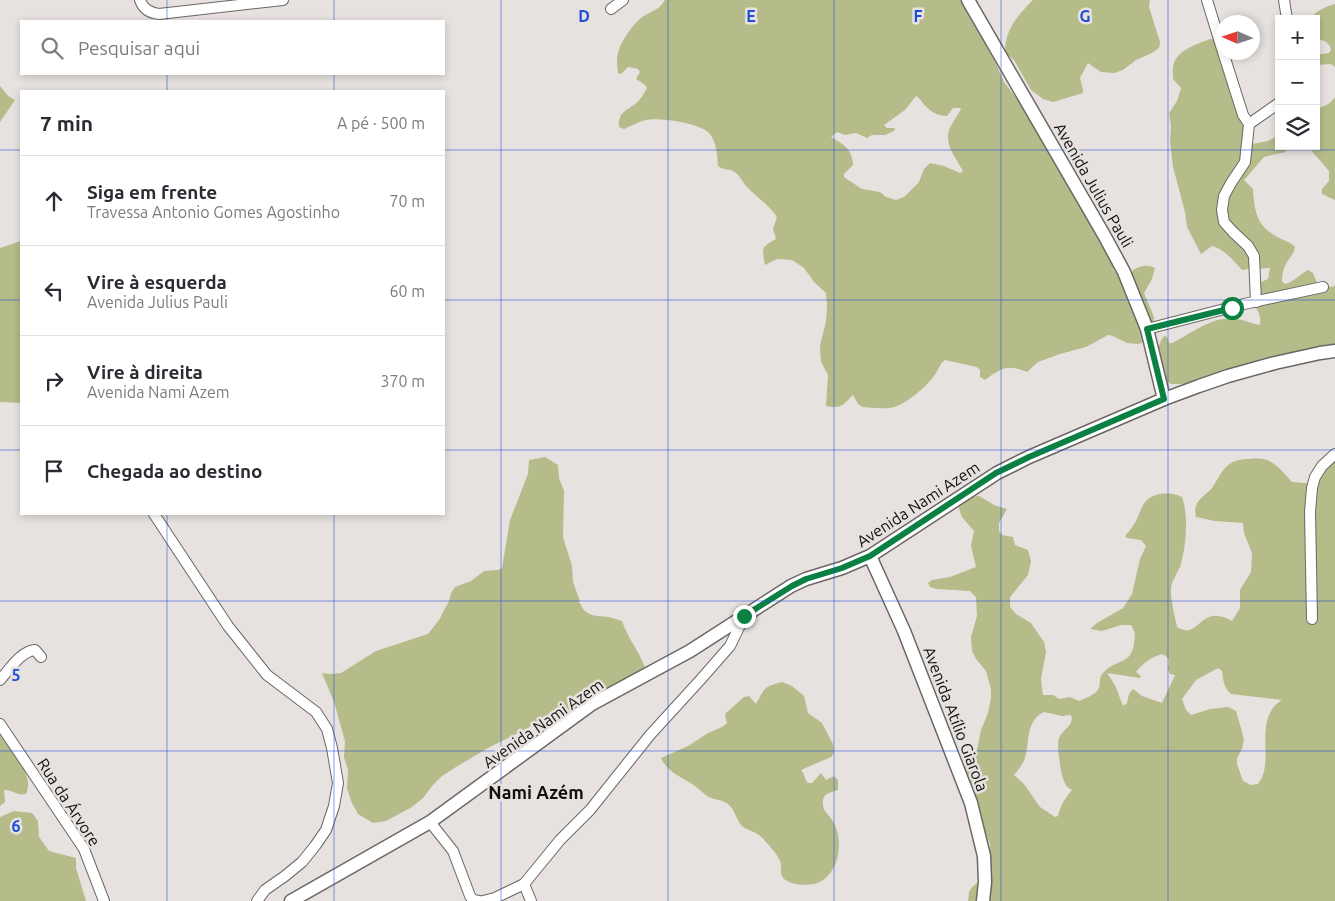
<!DOCTYPE html>
<html lang="pt">
<head>
<meta charset="utf-8">
<style>
	body { margin:0; font-family:Ubuntu,sans-serif; background:#f2f2f3; color:#2b2b33 }
	.controls { position:absolute; right:15px; top:15px; display:grid; overflow:hidden; border-radius:0px; box-shadow:0 2px 8px #0003 }
	.controls button { width:45px; height:45px; display:grid; place-items:center; padding:0; border:0; border-bottom:1px solid #e1e1e2; background:#fff; color:#2b2b33; font:25px sans-serif }
	.compass { position:absolute; left:1215px; top:15px; width:45px; height:45px; border-radius:50%; background:#fff; box-shadow:0 2px 8px #0003; rotate:273deg }
	.stop { position:absolute; width:15px; height:15px; margin:-11px; border:4px solid #0b8043; border-radius:50%; background:#fff }
	.stop.end { background:#0b8043; border-color:#fff; box-shadow:0 1px 5px #0008 }
	.list { margin:0; padding:0; list-style:none }
	h2 { display:flex; justify-content:space-between; align-items:center; height:65px; margin:0; padding:0 20px; font-size:21px }
	h2 small { font-size:16px; font-weight:400; color:#7c7c81 }
	.list li { display:grid; grid-template-columns:32px 1fr auto; gap:15px; align-items:center; box-sizing:border-box; height:90px; padding:0 20px; border-top:1px solid #e1e1e2 }
	.list b { display:block; font-size:19px; white-space:nowrap }
	.list p { margin:0; font-size:16px; white-space:nowrap; color:#7c7c81 }
	.list em { font-size:16px; font-style:normal; color:#7c7c81 }
	.icon { flex:none; width:28px; height:28px; fill:none; stroke:currentColor; stroke-width:2; stroke-linecap:round; stroke-linejoin:round }
	.map { position:relative; flex:none; width:1335px; height:901px; overflow:hidden }
	.search { position:absolute; background:#fff; box-shadow:0 2px 8px #0003; left:20px; top:20px; width:425px; height:55px; display:flex; align-items:center; gap:12px; box-sizing:border-box; padding:0 18px; border-radius:0px; color:#7c7c81; font-size:19px }
	.panel { position:absolute; background:#fff; box-shadow:0 2px 8px #0003; left:20px; top:90px; width:425px; height:425px; border-radius:0px }
	.map>svg:first-child { display:block }
	.forest { fill:#b5bb89; fill-rule:evenodd }
	.lines { fill:none; stroke-linecap:round; stroke-linejoin:round }
	.minor-casing { stroke:#6b6764; stroke-width:12 }
	.tertiary-casing { stroke:#6b6764; stroke-width:15 }
	.minor { stroke:#fff; stroke-width:10 }
	.tertiary { stroke:#fff; stroke-width:12 }
	.route { stroke:#0b8043; stroke-width:6 }
	.grid { fill:none; stroke:#1d4ed8; stroke-width:1; stroke-opacity:0.55 }
	.labels { text-anchor:middle; dominant-baseline:central; stroke-width:5; stroke-linejoin:round; paint-order:stroke }
	.street-label { font-size:16px; fill:#11100f; stroke:#e7e2df }
	.neighbourhood-label { font-size:18px; font-weight:bold; fill:#11100f; stroke:#e7e2df }
	.grid-label { font-size:16px; text-anchor:middle; font-weight:bold; fill:#1d4ed8; stroke:#e7e2df; stroke-width:5; stroke-linejoin:round; paint-order:stroke }
</style>
</head>
<body>
<div class="map">
<svg width="1335" height="901" viewBox="0 0 1335 901">
	<rect width="100%" height="100%" fill="#e7e2df"/>
	<!-- forest -->
	<g class="forest">
		<path d="M 665,0 L 961,0 L 994,59 L 1004,82 L 1027,112 L 1042,141 L 1087,216 L 1112,263 L 1114,271 L 1129,276 L 1131,275 L 1133,270 C 1140,266 1147,264 1155,268 L 1152,279 L 1144,293 L 1154,317 L 1152,334 L 1148,340 L 1139,344 L 1127,343 L 1113,336 L 1108,335 L 1086,347 L 1060,354 L 1038,362 L 1027,372 C 1008,364 1001,368 985,380 L 980,377 L 980,370 L 977,367 L 945,360 C 939,364 939,370 934,376 C 927,386 906,404 894,407 C 884,410 871,407 862,407 L 858,404 L 853,395 C 843,405 841,409 826,406 L 828,375 L 821,362 L 820,346 L 826,321 L 827,306 L 826,293 L 814,282 L 804,268 L 792,260 L 777,259 L 765,265 C 762,248 761,247 776,239 L 773,229 L 777,217 C 768,204 756,197 746,186 C 743,182 740,176 736,173 C 731,168 724,171 718,166 C 717,155 717,142 709,133 C 700,123 659,117 646,120 C 638,122 631,126 624,129 L 619,127 C 618,108 631,111 640,99 C 643,96 645,91 647,88 L 645,85 L 636,79 L 640,72 L 638,69 L 628,67 L 621,74 L 618,73 C 617,65 616,57 619,50 C 622,40 635,21 644,16 C 653,10 659,10 665,0 ZM 916,96 L 918,97 C 926,107 933,116 947,116 L 953,108 L 960,108 L 961,109 C 957,116 952,123 949,130 C 944,144 957,160 963,171 L 960,173 L 944,166 L 930,163 L 924,169 L 919,182 L 904,197 L 896,200 L 886,197 L 880,192 L 862,189 L 844,177 L 844,174 L 853,165 C 852,148 844,145 831,137 L 837,132 L 845,135 L 856,133 L 867,138 L 872,135 L 885,135 L 894,131 L 895,128 L 887,128 L 884,125 L 905,110 Z"/>
		<path d="M 1033,0 L 1150,0 L 1149,7 L 1160,42 L 1159,48 L 1152,53 L 1136,60 L 1123,70 L 1114,73 L 1101,72 L 1088,63 L 1080,78 L 1083,90 L 1083,93 L 1053,102 L 1043,99 L 1031,90 L 1014,60 L 1005,52 C 1005,29 1018,15 1033,0 Z"/>
		<path d="M 1335,4 L 1335,67 L 1331,64 L 1316,65 L 1316,55 L 1329,53 L 1331,50 L 1330,46 L 1325,41 L 1316,39 L 1316,19 L 1310,19 C 1318,10 1324,7 1335,4 Z"/>
		<path d="M 1210,39 L 1222,40 L 1231,64 L 1238,80 L 1236,105 L 1247,131 L 1249,144 C 1259,143 1271,142 1279,134 L 1279,146 L 1292,146 L 1285,152 L 1264,157 L 1244,180 L 1253,189 C 1254,208 1256,225 1274,235 C 1281,240 1290,241 1295,247 C 1294,253 1292,255 1289,259 C 1284,266 1282,273 1282,281 L 1285,284 C 1294,282 1300,274 1308,270 L 1313,273 L 1318,285 L 1325,288 L 1335,286 L 1335,350 L 1182,384 L 1171,384 L 1164,380 C 1160,365 1153,350 1164,336 L 1167,337 L 1169,343 L 1172,343 C 1193,333 1212,315 1237,319 C 1245,320 1252,324 1260,325 C 1261,315 1259,309 1250,303 L 1250,294 L 1259,283 L 1268,279 L 1270,268 C 1260,269 1252,268 1242,270 C 1234,261 1224,249 1212,246 L 1201,254 L 1187,227 L 1185,212 L 1173,167 L 1170,141 L 1171,126 L 1169,113 L 1177,101 L 1181,88 L 1173,79 C 1173,74 1172,68 1174,63 C 1179,49 1198,44 1210,39 Z"/>
		<polygon points="0,86 8,96 15,100 0,122"/>
		<path d="M 1335,97 L 1335,200 L 1322,194 L 1322,189 L 1329,181 L 1329,171 L 1310,149 L 1304,146 L 1316,146 L 1316,108 C 1325,107 1330,104 1335,97 Z"/>
		<polygon points="21,239 21,403 0,402 0,248 21,241"/>
		<path d="M 545,457 L 558,465 L 559,478 L 564,491 L 563,537 L 572,566 L 573,582 L 580,601 L 578,603 L 580,603 C 585,617 598,616 609,617 C 613,618 618,620 622,621 C 628,639 640,652 646,670 L 583,713 L 567,712 L 554,714 L 541,718 L 528,728 L 488,748 L 456,767 L 442,776 L 432,786 L 423,798 L 412,807 L 386,821 L 373,823 L 358,814 L 351,801 L 347,788 L 348,770 L 344,757 L 345,741 L 334,702 L 322,673 L 331,674 L 341,673 L 376,651 L 428,634 L 439,620 L 449,601 L 451,593 L 455,587 L 471,581 L 484,571 L 498,570 L 502,568 L 510,520 L 528,474 L 529,460 Z"/>
		<path d="M 1246,459 C 1251,459 1258,458 1263,459 C 1275,461 1285,474 1292,482 L 1317,484 L 1329,466 L 1335,461 L 1335,901 L 968,901 L 969,892 L 972,887 L 984,878 L 988,865 L 990,844 L 961,774 L 964,763 L 977,750 L 981,730 L 988,713 L 991,698 L 991,689 L 986,671 L 976,659 L 972,651 L 971,637 L 977,616 L 976,597 L 970,591 L 936,589 L 930,587 L 928,583 L 932,580 L 950,577 L 976,567 L 971,546 L 974,531 L 962,517 L 958,506 L 968,497 L 979,496 L 994,505 L 1007,509 L 999,523 L 999,531 L 1002,535 L 1013,537 L 1015,545 L 1028,550 L 1031,561 L 1028,575 L 1010,597 L 1010,607 L 1016,614 L 1031,623 L 1044,642 L 1046,652 L 1041,679 L 1043,695 L 1053,695 L 1059,699 L 1070,697 L 1079,701 C 1085,698 1096,695 1099,688 C 1101,681 1098,677 1105,671 C 1117,659 1132,664 1134,643 C 1135,634 1136,633 1131,625 L 1121,625 L 1102,631 L 1090,629 L 1097,623 L 1123,608 L 1132,594 L 1140,559 L 1146,546 L 1141,540 L 1127,538 L 1125,536 C 1128,532 1132,528 1135,523 C 1139,516 1141,505 1148,499 C 1157,492 1173,492 1182,497 C 1189,516 1186,548 1180,567 C 1177,573 1172,581 1171,588 C 1170,597 1175,617 1177,627 C 1195,638 1198,618 1213,616 C 1220,615 1226,618 1232,621 L 1240,608 L 1240,590 L 1251,572 L 1252,553 L 1244,533 L 1243,523 L 1215,521 L 1196,517 C 1192,501 1204,497 1212,488 C 1217,481 1221,471 1228,465 C 1233,461 1239,460 1246,459 ZM 1162,654 L 1166,656 L 1169,660 L 1168,669 L 1170,674 L 1175,675 L 1162,703 L 1142,696 L 1133,689 L 1129,694 L 1127,703 L 1123,706 L 1115,685 L 1107,673 L 1140,678 L 1141,676 L 1136,672 C 1144,662 1150,658 1162,654 ZM 1218,668 L 1222,671 C 1223,680 1224,688 1231,694 L 1282,700 C 1279,702 1275,705 1273,708 C 1257,729 1274,764 1258,784 L 1251,785 L 1243,781 L 1237,764 L 1237,758 L 1242,749 L 1244,739 L 1236,711 L 1228,707 L 1210,709 L 1191,715 L 1186,710 L 1182,699 L 1196,680 ZM 1044,712 L 1062,716 L 1071,715 C 1075,725 1063,729 1059,738 C 1056,743 1061,775 1064,781 C 1066,786 1068,788 1072,790 C 1066,797 1060,806 1058,816 L 1055,817 L 1040,807 L 1024,784 L 1014,775 C 1018,770 1023,764 1025,758 C 1030,742 1025,721 1044,712 Z"/>
		<path d="M 782,682 L 792,686 L 804,696 L 808,713 L 822,723 L 833,744 L 834,753 L 831,757 L 801,770 C 805,774 804,779 808,783 L 812,783 L 821,773 L 826,780 L 834,776 L 838,780 L 838,790 C 832,792 824,793 823,800 C 821,811 830,815 834,823 C 844,842 839,875 817,883 C 810,886 786,886 782,876 C 780,872 782,866 780,861 C 778,855 764,839 759,835 C 754,831 746,830 742,826 C 736,820 736,811 728,804 C 722,799 713,800 707,796 C 703,793 699,789 695,786 C 682,777 668,773 661,758 L 688,746 L 708,733 L 722,727 L 727,723 L 725,716 L 726,713 L 744,697 L 749,696 L 756,704 C 765,688 763,687 782,682 Z"/>
		<path d="M 0,733 C 9,744 30,772 28,786 C 28,789 27,791 26,794 C 17,796 12,789 4,790 L 5,802 L 0,806 Z"/>
		<polygon points="14,811 32,813 38,821 39,837 49,851 76,858 76,868 86,901 0,901 0,817"/>
	</g>
	<g class="lines">
		<defs>
			<g id="minor">
				<path d="M 140,0 C 143,9 150,13 159,14 L 283,0"/>
				<polyline points="1207,0 1222,49"/>
				<polyline points="1284,0 1287,19"/>
				<polyline points="611,9 623,0"/>
				<polyline points="1223,52 1243,115 1249,124 1245,162 1231,183 1224,196 1222,210 1224,222 1233,232 1248,246 1254,256 1256,302"/>
				<polyline points="1249,124 1279,103"/>
				<polyline points="1147,329 1244,304 1323,287"/>
				<polyline points="154,514 228,626 267,675 316,712 327,729 332,748 338,783 334,806 326,830 315,846 302,862 285,876 265,890 257,901"/>
				<polyline points="1312,619 1310,512 1312,488 1315,477 1322,466 1335,454"/>
				<path d="M 0,680 C 9,670 21,651 35,650 L 41,657"/>
				<polyline points="0,724 84,849 104,901"/>
				<polyline points="430,822 453,851 470,896 473,900 479,901"/>
				<polyline points="524,884 560,840 590,810 650,735 702,678 730,646 744,617"/>
				<polyline points="483,901 495,898 524,884 531,901"/>
			</g>
			<g id="tertiary">
				<polyline points="968,0 1104,235 1124,272 1147,329 1164,399"/>
				<polyline points="870,556 904,631 971,803 984,856 985,882 983,901"/>
				<polyline points="291,901 430,822 592,704 690,651 791,586 806,579 842,568 870,556 997,473 1029,457 1164,399 1199,386 1228,376 1275,363 1320,353 1335,351"/>
			</g>
		</defs>
		<!-- minor casing -->
		<use href="#minor" class="minor-casing"/>
		<!-- tertiary casing -->
		<use href="#tertiary" class="tertiary-casing"/>
		<!-- minor -->
		<use href="#minor" class="minor"/>
		<!-- tertiary -->
		<use href="#tertiary" class="tertiary"/>
	</g>
	<g class="lines">
		<!-- route -->
		<polyline class="route" points="744,616 792,586 806,579 842,568 870,556 996,473 1029,457 1164,399 1147,329 1232,308"/>
	</g>
	<!-- grid -->
	<path class="grid" d="M 167,0 L 167,21M 334,0 L 334,21M 501,0 L 501,901M 668,0 L 668,901M 834,0 L 834,901M 1001,0 L 1001,901M 1168,0 L 1168,901M 167,74 L 167,91M 334,74 L 334,91M 0,150 L 21,150M 444,150 L 1335,150M 0,300 L 21,300M 444,300 L 1335,300M 0,450 L 21,450M 444,450 L 1335,450M 167,514 L 167,901M 334,514 L 334,901M 0,601 L 1335,601M 0,751 L 1335,751"/>
	<g class="labels">
		<!-- street labels -->
		<g class="street-label">
			<text transform="translate(1094 185) rotate(60)">Avenida Julius Pauli</text>
			<text transform="translate(918 504) rotate(-33)">Avenida Nami Azem</text>
			<text transform="translate(956 719) rotate(69)">Avenida Atílio Giarola</text>
			<text transform="translate(543 723) rotate(-35)">Avenida Nami Azem</text>
			<text transform="translate(69 802) rotate(57)">Rua da Árvore</text>
		</g>
		<!-- neighbourhood labels -->
		<g class="neighbourhood-label">
			<text x="536" y="792">Nami Azém</text>
		</g>
	</g>
	<g class="grid-label">
		<text x="584" y="22">D</text>
		<text x="751" y="22">E</text>
		<text x="918" y="22">F</text>
		<text x="1085" y="22">G</text>
		<text x="16" y="681">5</text>
		<text x="16" y="832">6</text>
	</g>
</svg>
<div class="controls">
<button>+</button>
<button>−</button>
<button><svg class="icon" aria-label="layers" viewBox="0 0 24 24"><path d="M12 4l9 5-9 5-9-5zM3 14l9 5 9-5"/></svg></button>
</div>
<svg class="compass" viewBox="-18 -18 36 36"><path d="M0-13l5 13h-10z" fill="#e53935"/><path d="M0 13l5-13h-10z" fill="#7c7c81"/></svg>
<div class="stop" style="left:1232px;top:308px"></div>
<div class="stop end" style="left:744px;top:616px"></div>
<div class="search"><svg class="icon" aria-label="search" viewBox="0 0 24 24"><circle cx="10" cy="10" r="6"/><path d="M15 15l6 6"/></svg>Pesquisar aqui</div>
<section class="panel">
<h2>7 min<small>A pé · 500 m</small></h2>
<ul class="list">
<li><svg class="icon" aria-label="ahead" viewBox="0 0 24 24"><path d="M12 20V5M6 11l6-6 6 6"/></svg><div><b>Siga em frente</b><p>Travessa Antonio Gomes Agostinho</p></div><em>70 m</em></li>
<li><svg class="icon" aria-label="left" viewBox="0 0 24 24"><path d="M17 20v-9H6M10 6l-5 5 5 5"/></svg><div><b>Vire à esquerda</b><p>Avenida Julius Pauli</p></div><em>60 m</em></li>
<li><svg class="icon" aria-label="right" viewBox="0 0 24 24"><path d="M7 20v-9h11M14 6l5 5-5 5"/></svg><div><b>Vire à direita</b><p>Avenida Nami Azem</p></div><em>370 m</em></li>
<li><svg class="icon" aria-label="arrive" viewBox="0 0 24 24"><path d="M6 21V4h12l-3 4 3 4H6"/></svg><div><b>Chegada ao destino</b></div></li>
</ul>
</section>
</div>
</body>
</html>
